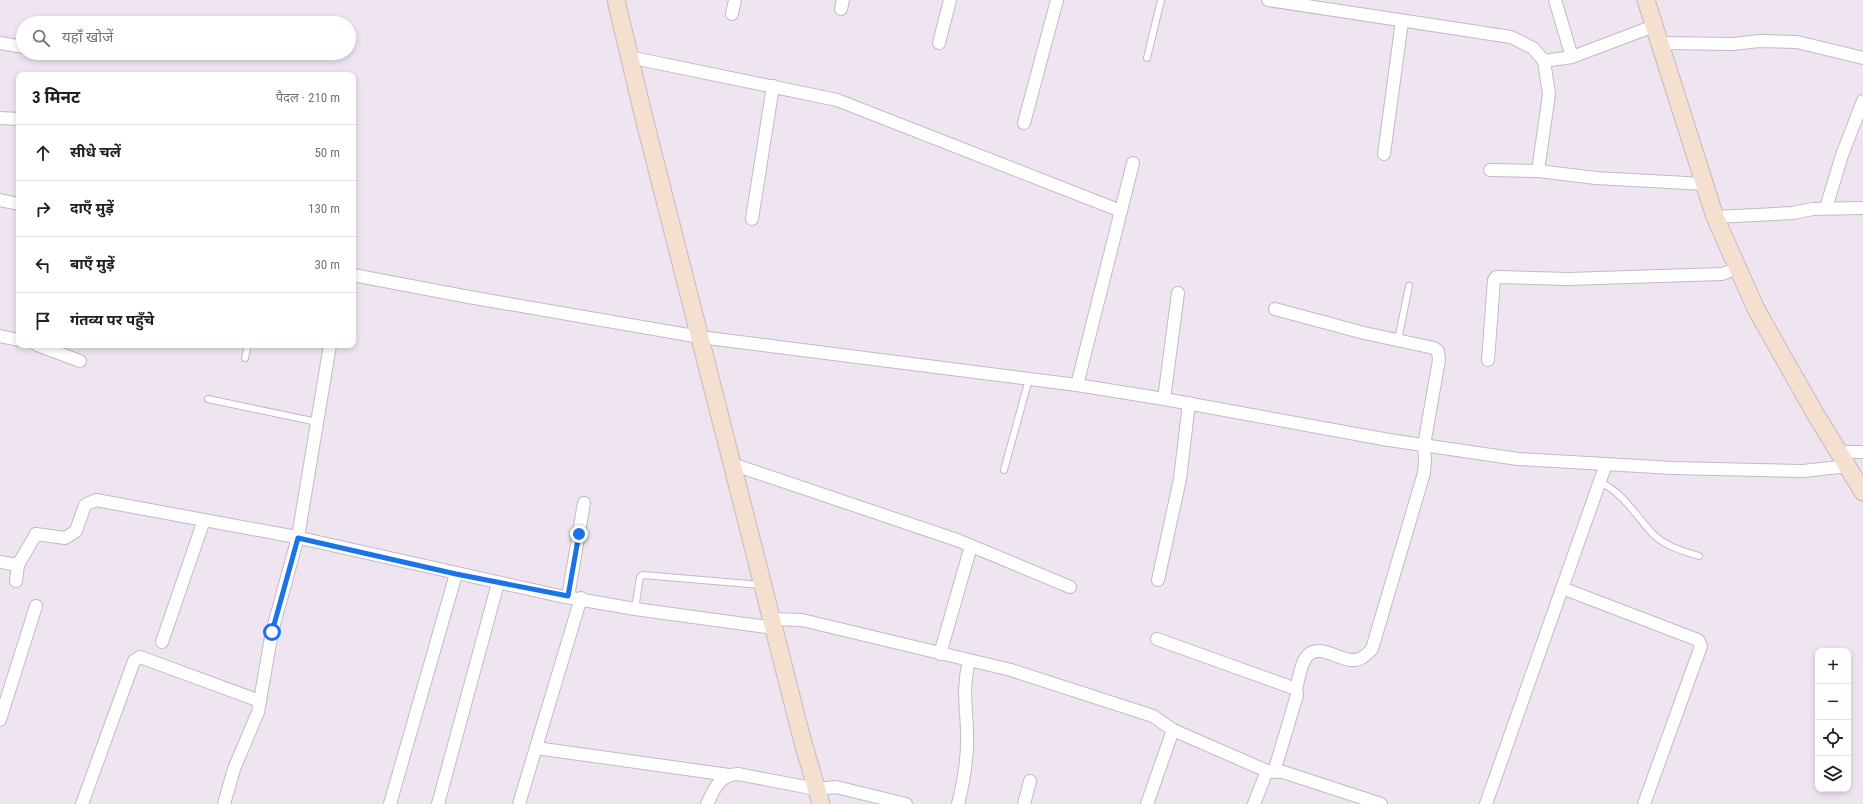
<!DOCTYPE html>
<html lang="hi">
<head>
<meta charset="utf-8">
<style>
	body { margin:0; font-family:"Roboto Condensed","Noto Sans Devanagari",sans-serif; background:#f6f6f6; color:#202124 }
	.controls { position:absolute; right:12px; bottom:12px; display:grid; overflow:hidden; border-radius:8px; box-shadow:0 2px 6px #0003 }
	.controls button { width:36px; height:36px; display:grid; place-items:center; padding:0; border:0; border-bottom:1px solid #e0e0e0; background:#fff; color:#202124; font:20px sans-serif }
	.stop { position:absolute; width:12px; height:12px; margin:-9px; border:3px solid #1a73e8; border-radius:50%; background:#fff }
	.stop.end { background:#1a73e8; border-color:#fff; box-shadow:0 1px 4px #0008 }
	.list { margin:0; padding:0; list-style:none }
	h2 { display:flex; justify-content:space-between; align-items:center; height:52px; margin:0; padding:0 16px; font-size:17px }
	h2 small { font-size:13px; font-weight:400; color:#757577 }
	.list li { display:grid; grid-template-columns:26px 1fr auto; gap:12px; align-items:center; box-sizing:border-box; height:56px; padding:0 16px; border-top:1px solid #e0e0e0 }
	.list b { display:block; font-size:15px; white-space:nowrap }
	.list em { font-size:13px; font-style:normal; color:#757577 }
	.icon { flex:none; width:22px; height:22px; fill:none; stroke:currentColor; stroke-width:2; stroke-linecap:round; stroke-linejoin:round }
	.map { position:relative; flex:none; width:1863px; height:804px; overflow:hidden }
	.search { position:absolute; background:#fff; box-shadow:0 2px 6px #0003; left:16px; top:16px; width:340px; height:44px; display:flex; align-items:center; gap:10px; box-sizing:border-box; padding:0 14px; border-radius:22px; color:#757577; font-size:15px }
	.panel { position:absolute; background:#fff; box-shadow:0 2px 6px #0003; left:16px; top:72px; width:340px; height:276px; border-radius:8px }
	.map>svg:first-child { display:block }
	.lines { fill:none; stroke-linecap:round; stroke-linejoin:round }
	.lane-casing { stroke:#c2bac5; stroke-width:8 }
	.street-casing { stroke:#c2bac5; stroke-width:14 }
	.secondary-casing { stroke:#c2bac5; stroke-width:19 }
	.lane { stroke:#fff; stroke-width:6 }
	.street { stroke:#fff; stroke-width:12 }
	.secondary { stroke:#f5dfce; stroke-width:17 }
	.route { stroke:#1a73e8; stroke-width:5 }
</style>
</head>
<body>
<div class="map">
<svg width="1863" height="804" viewBox="0 0 1863 804">
	<rect width="100%" height="100%" fill="#eee5f1"/>
	<g class="lines">
		<defs>
			<g id="lane">
				<polyline points="1147,58 1161,0"/>
				<polyline points="1398,340 1409,286"/>
				<polyline points="245,358 248,345"/>
				<polyline points="208,399 317,422"/>
				<polyline points="1004,470 1029,379"/>
				<path d="M 1599,482 C 1624,492 1636,517 1654,535 C 1667,547 1683,551 1699,556"/>
				<polyline points="635,609 640,577 643,575 761,585"/>
			</g>
			<g id="street">
				<polyline points="1268,0 1511,37 1533,48 1544,61 1572,57 1654,26"/>
				<polyline points="1555,0 1572,57"/>
				<polyline points="841,9 843,0"/>
				<polyline points="732,14 735,0"/>
				<polyline points="0,43 23,47"/>
				<polyline points="939,43 950,0"/>
				<polyline points="1659,43 1733,44 1759,41 1797,42 1863,58"/>
				<polyline points="629,57 837,100 1121,211"/>
				<polyline points="0,118 19,119"/>
				<polyline points="1024,123 1057,0"/>
				<polyline points="1384,154 1402,21"/>
				<polyline points="1490,170 1538,171 1596,178 1704,184"/>
				<polyline points="1538,171 1549,94 1544,61"/>
				<polyline points="0,200 19,204"/>
				<polyline points="1826,208 1842,155 1863,101"/>
				<polyline points="1715,217 1793,213 1813,209 1863,208"/>
				<polyline points="752,219 773,86"/>
				<polyline points="353,275 469,297 700,337 1077,385 1164,399 1389,440 1518,459 1673,468 1803,471 1848,466"/>
				<path d="M 1275,309 L 1364,333 L 1434,348 L 1438,351 L 1439,360 L 1424,445 L 1425,459 L 1424,473 L 1372,649 C 1366,655 1361,661 1351,660 C 1337,659 1316,641 1305,659 C 1300,667 1299,679 1296,689"/>
				<polyline points="0,336 19,340"/>
				<polyline points="37,345 80,361"/>
				<polyline points="1488,360 1494,280 1496,277 1568,279 1722,274 1738,268"/>
				<polyline points="1077,385 1133,163"/>
				<polyline points="1164,399 1178,293"/>
				<polyline points="1840,452 1863,452"/>
				<polyline points="732,464 957,540 1070,587"/>
				<polyline points="0,562 18,565 36,534 65,538 76,531 85,505 96,500 291,536 560,596 635,609 774,628"/>
				<polyline points="1158,580 1180,479 1189,403"/>
				<polyline points="16,581 18,565"/>
				<polyline points="1562,588 1698,640 1701,646 1644,804"/>
				<polyline points="568,597 584,503"/>
				<polyline points="771,619 802,620 1011,670 1153,716 1173,730 1267,771 1283,772 1381,804"/>
				<polyline points="1157,639 1296,689 1297,695 1274,772"/>
				<polyline points="162,642 204,520"/>
				<polyline points="940,654 971,546"/>
				<polyline points="0,720 36,606"/>
				<polyline points="536,748 729,775"/>
				<polyline points="82,804 134,661 140,657 260,701"/>
				<polyline points="224,804 234,769 258,712 272,632 298,537 330,345"/>
				<polyline points="390,804 456,574"/>
				<polyline points="438,804 498,583"/>
				<polyline points="519,804 581,598"/>
				<path d="M 707,804 C 715,788 719,775 738,774 L 816,789 L 836,787 L 906,804"/>
				<path d="M 958,804 C 963,784 967,764 967,743 C 968,712 961,693 969,661"/>
				<polyline points="1024,804 1030,781"/>
				<polyline points="1147,804 1173,730"/>
				<polyline points="1254,804 1267,771"/>
				<polyline points="1486,804 1606,464"/>
			</g>
			<g id="secondary">
				<polyline points="616,0 644,118 802,739 821,804"/>
				<polyline points="1646,0 1715,217 1756,309 1813,410 1863,492"/>
			</g>
		</defs>
		<!-- lane casing -->
		<use href="#lane" class="lane-casing"/>
		<!-- street casing -->
		<use href="#street" class="street-casing"/>
		<!-- secondary casing -->
		<use href="#secondary" class="secondary-casing"/>
		<!-- lane -->
		<use href="#lane" class="lane"/>
		<!-- street -->
		<use href="#street" class="street"/>
		<!-- secondary -->
		<use href="#secondary" class="secondary"/>
	</g>
	<g class="lines">
		<!-- route -->
		<polyline class="route" points="272,632 298,538 456,574 568,596 579,534"/>
	</g>
</svg>
<div class="controls">
<button>+</button>
<button>−</button>
<button><svg class="icon" aria-label="locate" viewBox="0 0 24 24"><circle cx="12" cy="12" r="6"/><path d="M12 2v4M12 18v4M2 12h4M18 12h4"/></svg></button>
<button><svg class="icon" aria-label="layers" viewBox="0 0 24 24"><path d="M12 4l9 5-9 5-9-5zM3 14l9 5 9-5"/></svg></button>
</div>
<div class="stop" style="left:272px;top:632px"></div>
<div class="stop end" style="left:579px;top:534px"></div>
<div class="search"><svg class="icon" aria-label="search" viewBox="0 0 24 24"><circle cx="10" cy="10" r="6"/><path d="M15 15l6 6"/></svg>यहाँ खोजें</div>
<section class="panel">
<h2>3 मिनट<small>पैदल · 210 m</small></h2>
<ul class="list">
<li><svg class="icon" aria-label="ahead" viewBox="0 0 24 24"><path d="M12 20V5M6 11l6-6 6 6"/></svg><div><b>सीधे चलें</b></div><em>50 m</em></li>
<li><svg class="icon" aria-label="right" viewBox="0 0 24 24"><path d="M7 20v-9h11M14 6l5 5-5 5"/></svg><div><b>दाएँ मुड़ें</b></div><em>130 m</em></li>
<li><svg class="icon" aria-label="left" viewBox="0 0 24 24"><path d="M17 20v-9H6M10 6l-5 5 5 5"/></svg><div><b>बाएँ मुड़ें</b></div><em>30 m</em></li>
<li><svg class="icon" aria-label="arrive" viewBox="0 0 24 24"><path d="M6 21V4h12l-3 4 3 4H6"/></svg><div><b>गंतव्य पर पहुँचे</b></div></li>
</ul>
</section>
</div>
</body>
</html>
